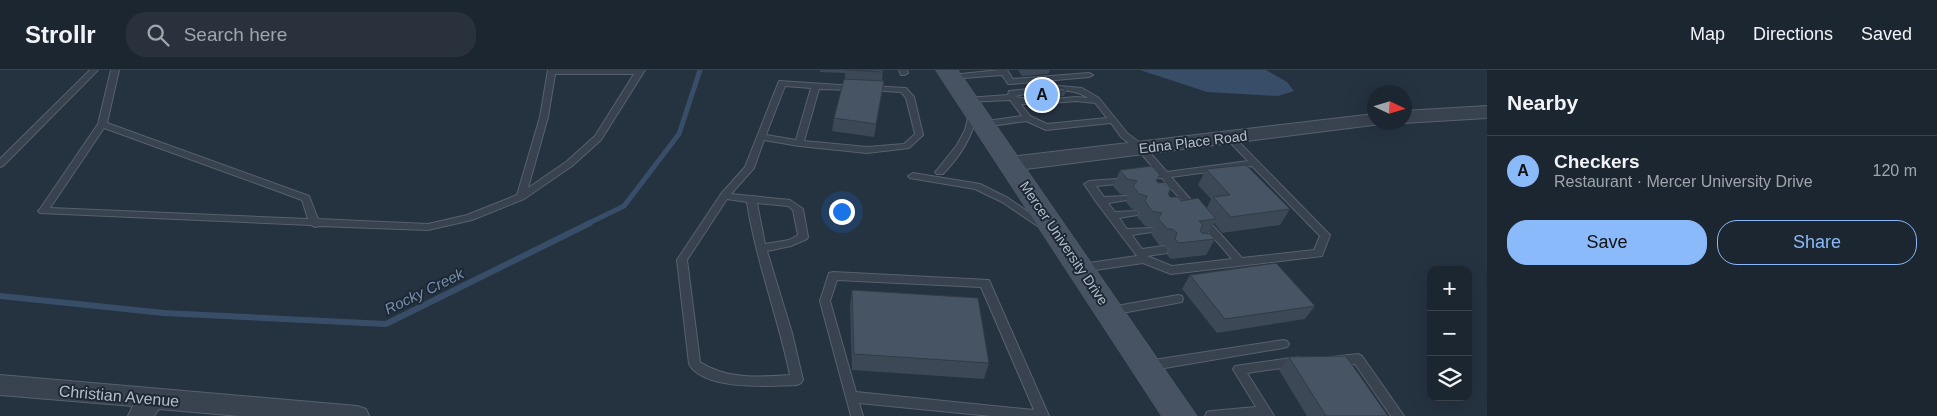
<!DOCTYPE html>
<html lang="en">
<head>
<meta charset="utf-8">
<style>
	body { margin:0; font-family:Arial,sans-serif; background:#29323c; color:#f1f3f6 }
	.controls { position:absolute; right:15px; bottom:15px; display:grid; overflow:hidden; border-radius:10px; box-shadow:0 5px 20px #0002 }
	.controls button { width:45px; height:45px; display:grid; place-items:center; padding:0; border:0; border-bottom:1px solid #3a434c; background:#1c2630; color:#f1f3f6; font:25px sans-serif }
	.compass { position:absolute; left:1367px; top:15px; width:45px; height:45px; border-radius:50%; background:#1c2630; box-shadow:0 5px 20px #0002; rotate:94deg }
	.you { position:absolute; left:841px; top:141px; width:18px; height:18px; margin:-12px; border:4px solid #fff; border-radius:50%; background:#1a73e8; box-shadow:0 0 0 8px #1a73e833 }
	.badge { display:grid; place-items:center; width:32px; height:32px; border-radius:50%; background:#8bbafa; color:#111; font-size:16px; font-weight:700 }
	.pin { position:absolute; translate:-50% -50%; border:2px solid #fff; box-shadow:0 1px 5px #0006 }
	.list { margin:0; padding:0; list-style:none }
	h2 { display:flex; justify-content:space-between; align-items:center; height:65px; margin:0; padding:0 20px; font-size:21px }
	h2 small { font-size:16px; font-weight:400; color:#a0a5ab }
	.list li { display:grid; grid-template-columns:32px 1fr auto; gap:15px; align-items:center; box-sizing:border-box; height:70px; padding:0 20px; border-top:1px solid #3a434c }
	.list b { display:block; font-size:19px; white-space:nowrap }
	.list p { margin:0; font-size:16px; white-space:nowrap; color:#a0a5ab }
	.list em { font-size:16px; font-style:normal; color:#a0a5ab }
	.actions { display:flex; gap:10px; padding:15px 20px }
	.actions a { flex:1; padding:11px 0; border:1px solid #8bbafa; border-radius:20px; text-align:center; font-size:18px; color:#8bbafa }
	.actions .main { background:#8bbafa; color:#111 }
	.icon { flex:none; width:28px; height:28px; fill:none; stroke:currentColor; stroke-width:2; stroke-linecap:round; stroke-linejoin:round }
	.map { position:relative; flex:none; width:1487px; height:346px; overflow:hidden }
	header { display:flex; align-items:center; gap:30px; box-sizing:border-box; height:70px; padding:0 25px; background:#1c2630; border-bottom:1px solid #3a434c }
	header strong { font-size:24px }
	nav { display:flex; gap:28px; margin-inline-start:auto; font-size:18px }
	.search { width:350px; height:45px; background:#29323c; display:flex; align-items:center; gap:12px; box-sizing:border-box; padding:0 18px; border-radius:20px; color:#a0a5ab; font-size:19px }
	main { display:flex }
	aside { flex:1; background:#1c2630 }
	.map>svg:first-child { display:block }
	.water { fill:#384e68 }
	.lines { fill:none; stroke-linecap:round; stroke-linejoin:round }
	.stream-far1 { stroke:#384e68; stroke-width:5 }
	.stream { stroke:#384e68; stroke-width:6 }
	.service-casing { stroke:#57616e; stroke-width:2 }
	.minor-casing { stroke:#57616e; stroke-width:2 }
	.tertiary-casing { stroke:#57616e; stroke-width:2 }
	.secondary-casing { stroke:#57616e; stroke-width:1 }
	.service { fill:#394350; fill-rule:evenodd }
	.minor { fill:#394350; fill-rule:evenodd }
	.tertiary { fill:#394350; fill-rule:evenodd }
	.secondary { fill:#475363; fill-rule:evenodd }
	.wall { fill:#3c4856 }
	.building { fill:#465464; stroke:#313b46 }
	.labels { text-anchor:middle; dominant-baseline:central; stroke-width:4; stroke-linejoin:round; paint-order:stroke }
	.street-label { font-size:14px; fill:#b5becb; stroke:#1e2835 }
	.water-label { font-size:15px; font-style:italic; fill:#7590ae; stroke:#1e2835 }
	.near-street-label { font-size:16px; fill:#b5becb; stroke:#1e2835 }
</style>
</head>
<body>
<header>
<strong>Strollr</strong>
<div class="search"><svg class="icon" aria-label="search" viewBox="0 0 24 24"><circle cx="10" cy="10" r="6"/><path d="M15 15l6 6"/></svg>Search here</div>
<nav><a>Map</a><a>Directions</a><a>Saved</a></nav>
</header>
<main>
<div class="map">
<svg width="1487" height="346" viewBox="0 0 1487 346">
	<rect width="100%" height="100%" fill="#253240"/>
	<!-- water -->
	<polygon class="water" points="1140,0 1266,0 1287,12 1294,21 1278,26 1207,22"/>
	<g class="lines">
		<!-- stream-far1 -->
		<polyline class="stream-far1" points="587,154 624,136 679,64 700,0"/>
		<!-- stream -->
		<polyline class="stream" points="0,226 164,243 386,254 590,153"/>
		<defs>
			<g id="service">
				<polygon points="90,0 98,0 3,96 0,97 0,89"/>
				<path d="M 111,0 L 119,0 L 107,53 L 309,126 L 318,149 L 428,154 L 467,145 L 517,125 L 540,47 L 548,0 L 645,0 L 601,70 L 572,96 L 524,129 L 472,150 L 428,160 L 319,156 L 315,157 L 311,155 L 40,143 L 38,141 L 40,139 L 98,54 ZM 555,4 L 634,4 L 595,66 L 566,92 L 528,118 L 548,47 ZM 104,58 L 302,130 L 308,149 L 50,138 Z"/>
				<polygon points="899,0 907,0 908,3 904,5 901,5"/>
				<polygon points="1000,0 1007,0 1013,9 1089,3 1093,5 1089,7 1011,14 1008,14 1002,5 951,9 947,7 951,5"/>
				<path d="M 779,11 L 855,16 L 859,18 L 855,20 L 819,19 L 804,71 L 867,77 L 904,74 L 915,64 L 906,28 L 901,22 L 867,20 L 866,18 L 870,16 L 906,18 L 914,27 L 923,65 L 909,78 L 867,83 L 799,76 L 764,70 L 754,98 L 731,124 L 790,130 L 803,139 L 808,167 L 807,169 L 791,176 L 767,181 L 792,263 L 803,310 L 801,313 L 797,315 C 771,316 704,321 689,294 L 677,190 L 721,124 L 745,97 ZM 785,16 L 811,18 L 796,70 L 766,65 ZM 727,129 L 747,132 C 756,191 778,247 790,305 C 759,307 728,310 700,292 L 687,190 ZM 757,133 L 788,136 L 793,140 L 798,165 L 789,170 L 765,174 Z"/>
				<path d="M 1059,16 L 1082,18 L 1099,28 L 1127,63 L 1144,76 L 1167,102 L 1248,91 L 1226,68 L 1227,66 L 1233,66 L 1328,163 L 1330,165 L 1322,186 L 1171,204 L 1143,193 L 1082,202 L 1078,201 L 1077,198 L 1078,195 L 1082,194 L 1137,186 L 1097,133 L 1084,114 L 1089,111 L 1130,108 L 1132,110 L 1127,113 L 1096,116 L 1104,127 L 1127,126 L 1129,128 L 1127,130 L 1108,133 L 1115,142 L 1137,141 L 1139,143 L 1137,145 L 1119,148 L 1127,159 L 1151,158 L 1153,160 L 1151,162 L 1132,165 L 1142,179 L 1163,176 L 1167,177 L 1168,180 L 1167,183 L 1147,186 L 1172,196 L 1232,189 L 1200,152 L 1198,150 L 1203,147 L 1206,148 L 1242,188 L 1314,180 L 1320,166 L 1252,96 L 1171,107 L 1197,137 L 1199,139 L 1197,141 L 1191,141 L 1162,108 L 1156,108 L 1154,106 L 1158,103 L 1138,80 L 1121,67 L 1111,53 L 1046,60 L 1026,51 L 983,57 L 979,54 L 980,52 L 1022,46 L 1010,30 L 967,32 L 963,30 L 967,28 L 1008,25 L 1009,21 L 1028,19 L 1028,23 L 1016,26 C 1023,30 1031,27 1037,32 L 1041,30 L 1076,27 L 1088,28 C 1073,17 1051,21 1033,22 L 1029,20 L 1033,18 ZM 1076,31 L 1095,33 L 1107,48 L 1047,54 L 1030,46 L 1021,34 L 1033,34 L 1037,32 L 1041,34 Z"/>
				<path d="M 970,40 L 976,40 L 977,42 C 973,67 960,86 943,104 L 937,104 L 935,102 L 937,100 L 957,75 L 965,60 Z"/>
				<polygon points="913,103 980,114 1008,128 1047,155 1042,158 1039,157 1002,132 975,119 910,108 908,106"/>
				<path d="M 833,202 L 989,210 L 1049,346 L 991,346 L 859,333 L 863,346 L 851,346 L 820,231 L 828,206 L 829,203 ZM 837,210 L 981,217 L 1034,340 L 856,322 L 830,231 Z"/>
				<polygon points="1178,225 1182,226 1183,229 1182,232 1111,245 1107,244 1106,241 1107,238 1111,237"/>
				<polygon points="1283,270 1287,271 1289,274 1287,277 1283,278 1147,301 1143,299 1141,296 1143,293 1147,291"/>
				<polygon points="1358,284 1362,286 1404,346 1391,346 1355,294 1335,295 1331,293 1329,290 1331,287"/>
				<polygon points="1298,287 1302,289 1304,292 1302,295 1247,303 1274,346 1205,346 1207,342 1211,341 1256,337 1233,299 1235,296"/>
			</g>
			<polygon id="minor" points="0,305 357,336 366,339 369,346 240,346 159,339 154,346 128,346 133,336 0,325"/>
			<g id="tertiary">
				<polygon points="1487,36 1487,48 1404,53 1402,52 1404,52 1404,41"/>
				<polygon points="1374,44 1374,52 1382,52 1381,54 1010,101 1002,99 999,94 1002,89 1010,87"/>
			</g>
			<polygon id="secondary" points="936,0 958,0 1197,346 1162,346"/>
		</defs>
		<!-- service casing -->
		<use href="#service" class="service-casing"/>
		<!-- minor casing -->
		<use href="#minor" class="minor-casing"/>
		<!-- tertiary casing -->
		<use href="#tertiary" class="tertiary-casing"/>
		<!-- secondary casing -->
		<use href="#secondary" class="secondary-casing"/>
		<!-- service -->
		<use href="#service" class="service"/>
		<!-- minor -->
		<use href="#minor" class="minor"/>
		<!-- tertiary -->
		<use href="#tertiary" class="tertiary"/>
		<!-- secondary -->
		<use href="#secondary" class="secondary"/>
	</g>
	<!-- wall -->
	<g class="wall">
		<polygon points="820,0 883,0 882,11 884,11 874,67 832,61 834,48 845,9 845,3 820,2"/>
		<polygon points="1018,0 1050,0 1048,4 1022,6"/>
		<polygon points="1036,19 1066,21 1064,26 1038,28 1034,24"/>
		<polygon points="1206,99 1290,139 1280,155 1222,163 1214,153 1208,163 1215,169 1206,185 1171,189 1167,185 1169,179 1164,175 1159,175 1151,164 1153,158 1145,156 1137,147 1140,142 1132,139 1126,132 1129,126 1120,124 1113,116 1120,100 1160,105 1157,111 1171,119 1169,125 1170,127 1207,138 1211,129 1198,115"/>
		<polygon points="1190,205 1315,236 1305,249 1217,263 1182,219"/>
		<polygon points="852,220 989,293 984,309 852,300 850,236"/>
		<polygon points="1289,287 1388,346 1307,346 1279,300"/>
	</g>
	<!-- building -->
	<g class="building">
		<polygon points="846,0 883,0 883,2"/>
		<polygon points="844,9 884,11 876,54 834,48"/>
		<polygon points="1063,18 1066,21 1039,23 1036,19"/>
		<polygon points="1246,95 1290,139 1231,147 1213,127 1230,125 1206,99"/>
		<polygon points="1152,96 1160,105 1156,111 1159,113 1166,112 1171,119 1168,123 1170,127 1178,127 1181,131 1198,128 1216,149 1199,151 1203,155 1200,160 1202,163 1210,164 1215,169 1179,173 1175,169 1177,163 1172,159 1167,159 1158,148 1162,143 1152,141 1145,131 1147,126 1139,124 1133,116 1137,111 1127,109 1120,100"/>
		<polygon points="1276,193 1315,236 1225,249 1190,205"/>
		<polygon points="852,220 978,228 989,293 854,284"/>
		<polygon points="1346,286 1388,346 1326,346 1289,287"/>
	</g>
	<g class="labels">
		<!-- street labels -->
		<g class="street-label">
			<text transform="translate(1193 72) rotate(-7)">Edna Place Road</text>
			<text transform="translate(1064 173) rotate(56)">Mercer University Drive</text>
		</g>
		<!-- water labels -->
		<g class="water-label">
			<text transform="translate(424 221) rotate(-26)">Rocky Creek</text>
		</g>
		<!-- near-street labels -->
		<g class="near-street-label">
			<text transform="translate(119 326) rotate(5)">Christian Avenue</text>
		</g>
	</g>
</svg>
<div class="controls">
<button>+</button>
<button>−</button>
<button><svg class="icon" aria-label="layers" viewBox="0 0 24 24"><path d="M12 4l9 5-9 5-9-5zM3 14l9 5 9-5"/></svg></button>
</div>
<svg class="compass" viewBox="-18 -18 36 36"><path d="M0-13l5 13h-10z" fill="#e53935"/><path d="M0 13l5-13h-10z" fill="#a0a5ab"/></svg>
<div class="you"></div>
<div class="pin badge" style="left:1042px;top:25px">A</div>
</div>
<aside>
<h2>Nearby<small></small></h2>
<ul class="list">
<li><span class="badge">A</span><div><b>Checkers</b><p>Restaurant · Mercer University Drive</p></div><em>120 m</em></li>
</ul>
<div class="actions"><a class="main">Save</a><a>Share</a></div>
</aside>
</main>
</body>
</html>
